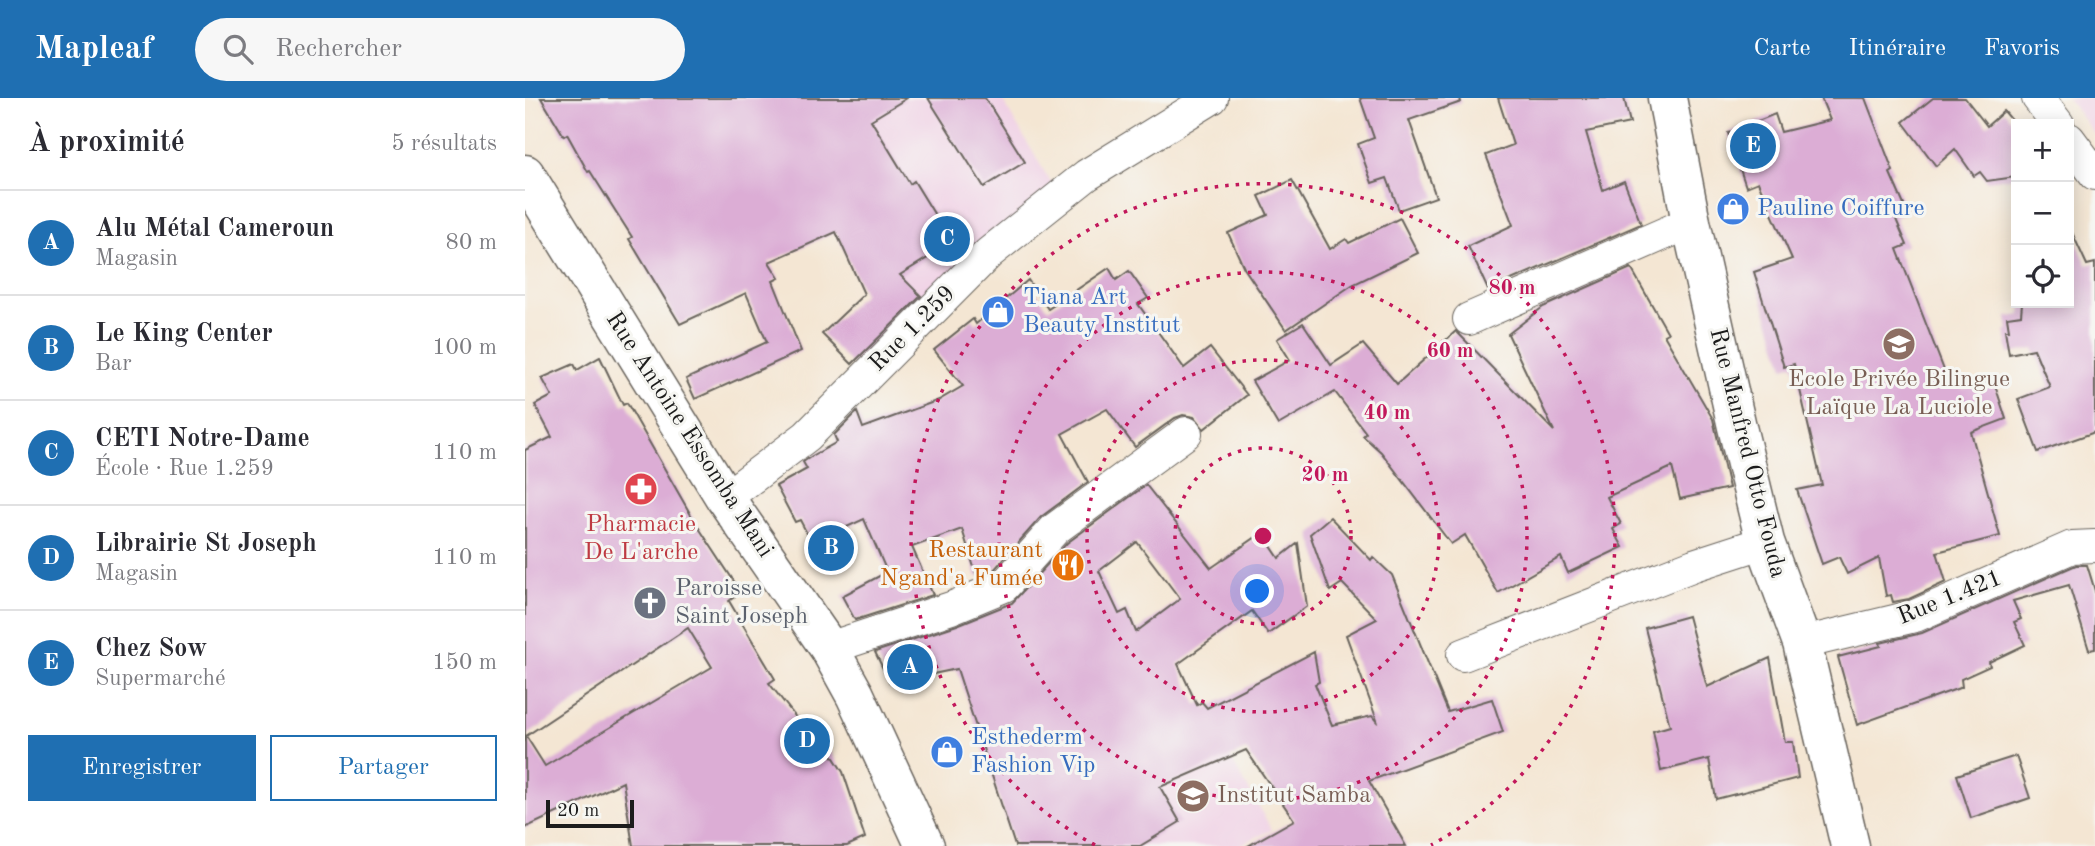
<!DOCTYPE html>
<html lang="fr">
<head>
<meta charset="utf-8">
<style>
	body { margin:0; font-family:"Old Standard TT",serif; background:#f7f7f7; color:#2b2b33 }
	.controls { position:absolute; right:21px; top:21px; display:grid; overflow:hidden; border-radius:0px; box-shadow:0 4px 18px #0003 }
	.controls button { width:63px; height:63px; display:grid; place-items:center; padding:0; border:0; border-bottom:2px solid #e1e1e2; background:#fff; color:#2b2b33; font:35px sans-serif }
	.scale { position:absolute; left:21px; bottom:18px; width:88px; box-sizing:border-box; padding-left:7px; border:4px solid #1c1c1c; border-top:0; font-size:19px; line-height:24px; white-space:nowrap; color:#1c1c1c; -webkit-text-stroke:5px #f6f6f2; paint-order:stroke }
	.you { position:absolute; left:733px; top:494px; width:24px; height:24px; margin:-18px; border:5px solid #fff; border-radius:50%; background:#1a73e8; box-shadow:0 0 0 10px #1a73e833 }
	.badge { display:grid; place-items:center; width:46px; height:46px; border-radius:50%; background:#1f6fb2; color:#fff; font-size:23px; font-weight:700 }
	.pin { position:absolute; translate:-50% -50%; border:4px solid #fff; box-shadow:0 2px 7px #0006 }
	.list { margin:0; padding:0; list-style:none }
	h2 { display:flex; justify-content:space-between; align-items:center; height:91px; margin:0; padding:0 28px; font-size:30px }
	h2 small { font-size:23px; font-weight:400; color:#7c7c81 }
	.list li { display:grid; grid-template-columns:46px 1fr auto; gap:21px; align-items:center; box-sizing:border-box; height:105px; padding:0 28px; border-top:2px solid #e1e1e2 }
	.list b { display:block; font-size:26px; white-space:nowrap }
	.list p { margin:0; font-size:23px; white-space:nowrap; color:#7c7c81 }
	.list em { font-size:23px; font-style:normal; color:#7c7c81 }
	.actions { display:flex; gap:14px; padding:21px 28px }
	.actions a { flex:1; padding:16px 0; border:2px solid #1f6fb2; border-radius:0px; text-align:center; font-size:24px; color:#1f6fb2 }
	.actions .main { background:#1f6fb2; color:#fff }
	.icon { flex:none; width:38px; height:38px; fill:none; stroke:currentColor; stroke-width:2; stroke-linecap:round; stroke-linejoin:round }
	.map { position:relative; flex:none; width:1570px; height:748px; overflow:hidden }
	header { display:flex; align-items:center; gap:42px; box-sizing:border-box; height:98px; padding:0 35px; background:#1f6fb2; color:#fff }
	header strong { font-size:33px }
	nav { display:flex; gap:38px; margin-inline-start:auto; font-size:24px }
	.search { width:490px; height:63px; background:#f7f7f7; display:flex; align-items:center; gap:18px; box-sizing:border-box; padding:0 24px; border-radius:38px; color:#7c7c81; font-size:26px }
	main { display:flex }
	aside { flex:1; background:#fff }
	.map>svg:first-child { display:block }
	.built { fill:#f0d0e5 }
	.building { fill:#dcadd5; fill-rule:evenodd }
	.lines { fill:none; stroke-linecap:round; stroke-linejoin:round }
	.street-casing { stroke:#68635c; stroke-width:34 }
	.secondary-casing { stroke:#68635c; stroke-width:41 }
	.primary-casing { stroke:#68635c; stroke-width:41 }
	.street { stroke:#fff; stroke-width:32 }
	.secondary { stroke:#fff; stroke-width:38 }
	.primary { stroke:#fff; stroke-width:38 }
	.ring { fill:none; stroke:#c2185b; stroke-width:3.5; stroke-dasharray:3.5 7 }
	.labels { text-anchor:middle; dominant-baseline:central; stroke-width:6; stroke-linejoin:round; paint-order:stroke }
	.shop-label { font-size:24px; fill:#366cbe; stroke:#f6f6f2; text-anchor:start }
	.street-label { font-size:24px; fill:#1c1c1c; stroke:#f6f6f2 }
	.education-label { font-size:24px; fill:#785e54; stroke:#f6f6f2 }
	.health-label { font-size:24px; fill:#be3a42; stroke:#f6f6f2 }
	.food-label { font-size:24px; fill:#c56008; stroke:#f6f6f2; text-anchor:end }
	.worship-label { font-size:24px; fill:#5b616d; stroke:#f6f6f2; text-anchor:start }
	.centre { fill:#c2185b; stroke:#f6f6f2; stroke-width:3.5 }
	.ring-label { font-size:21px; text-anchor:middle; font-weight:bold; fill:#c2185b; stroke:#f6f6f2; stroke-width:6; stroke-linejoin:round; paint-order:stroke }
</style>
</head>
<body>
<header>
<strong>Mapleaf</strong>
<div class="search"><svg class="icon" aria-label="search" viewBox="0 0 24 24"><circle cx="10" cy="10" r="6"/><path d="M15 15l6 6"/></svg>Rechercher</div>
<nav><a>Carte</a><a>Itinéraire</a><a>Favoris</a></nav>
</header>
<main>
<aside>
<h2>À proximité<small>5 résultats</small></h2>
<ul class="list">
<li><span class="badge">A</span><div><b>Alu Métal Cameroun</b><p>Magasin</p></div><em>80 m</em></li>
<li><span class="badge">B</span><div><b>Le King Center</b><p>Bar</p></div><em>100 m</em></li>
<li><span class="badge">C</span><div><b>CETI Notre-Dame</b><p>École · Rue 1.259</p></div><em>110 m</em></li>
<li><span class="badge">D</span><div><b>Librairie St Joseph</b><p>Magasin</p></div><em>110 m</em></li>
<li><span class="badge">E</span><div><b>Chez Sow</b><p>Supermarché</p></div><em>150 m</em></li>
</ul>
<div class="actions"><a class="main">Enregistrer</a><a>Partager</a></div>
</aside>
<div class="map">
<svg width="1570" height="748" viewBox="0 0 1570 748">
	<rect width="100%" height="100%" fill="#f6f6f2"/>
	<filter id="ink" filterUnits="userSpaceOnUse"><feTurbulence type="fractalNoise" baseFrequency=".0143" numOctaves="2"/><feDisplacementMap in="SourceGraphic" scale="14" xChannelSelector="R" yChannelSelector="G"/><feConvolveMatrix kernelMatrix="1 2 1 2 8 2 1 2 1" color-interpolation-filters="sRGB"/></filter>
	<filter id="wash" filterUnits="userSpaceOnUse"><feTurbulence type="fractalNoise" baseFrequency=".00686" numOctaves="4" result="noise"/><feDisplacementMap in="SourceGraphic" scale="28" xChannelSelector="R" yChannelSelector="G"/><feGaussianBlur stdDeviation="1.57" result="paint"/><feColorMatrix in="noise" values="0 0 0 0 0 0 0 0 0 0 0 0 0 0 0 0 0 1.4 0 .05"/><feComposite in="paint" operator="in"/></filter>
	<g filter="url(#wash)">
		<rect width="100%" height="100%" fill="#f4e6d3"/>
		<!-- built -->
		<g class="built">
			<polygon points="277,0 476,0 532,95 396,198 327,266 297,236 354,181 389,168"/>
			<polygon points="1542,0 1570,0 1570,37"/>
			<polygon points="705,659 747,732 712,748 506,748 634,688"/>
		</g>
		<g id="blocks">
			<!-- building -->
			<g class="building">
				<polygon points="16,0 382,0 346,22 385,86 389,83 427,145 375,177 396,198 327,266 297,236 339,196 311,134 244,164 254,180 248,183 276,253 170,301 161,281 242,244 221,195 155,226 104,141 107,139 65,73 63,74 42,36 39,38"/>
				<polygon points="403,0 460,0 500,64 459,89"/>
				<polygon points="835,0 935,0 936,4 884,22 911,99 874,112 862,80 847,85 833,46 849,40"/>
				<polygon points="973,0 1099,0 1105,25 1061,34 1078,92 1099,83 1116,126 963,192 943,148 988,127 961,57 988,47"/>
				<polygon points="1296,0 1340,0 1368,73 1365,75 1382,114 1370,119 1382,147 1372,151 1424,285 1433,281 1438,291 1468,281 1481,321 1446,334 1475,438 1412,454 1421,484 1384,501 1368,504 1366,497 1361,498 1354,460 1322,476 1314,459 1297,466 1272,392 1297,387 1269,266 1259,269 1229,174 1267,161 1233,84 1221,89 1203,35 1250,16 1256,34 1305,22"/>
				<polygon points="1408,0 1440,0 1462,28 1479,13 1491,27 1491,79 1462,83 1455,74 1449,78 1430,51 1411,68 1378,24"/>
				<polygon points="767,82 805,151 821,141 824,145 875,120 893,155 827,187 761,232 719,170 703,135 743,117 734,98"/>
				<polygon points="1544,128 1562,167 1570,165 1570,334 1513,354 1493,301 1525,289 1509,251 1484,256 1480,232 1484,232 1482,219 1496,217 1497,205 1544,205"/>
				<polygon points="584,170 591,182 604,173 623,200 613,206 659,270 685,250 722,297 679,331 669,319 658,317 650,320 610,349 582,311 537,336 563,384 516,419 468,473 452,479 437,431 387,449 408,497 330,522 317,498 362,474 339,421 287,445 275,422 270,424 251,388 282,371 278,364 287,358 312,344 309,337 332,314 338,330 414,302 438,288 409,252 448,221 451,226 503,182 523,211"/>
				<polygon points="1106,170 1143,235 1139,237 1188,321 1204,390 1155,401 1147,369 1082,399 1096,426 1088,431 1098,449 1043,475 1036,459 973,495 940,437 926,446 856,354 838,338 841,335 810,294 753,327 727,283 765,262 752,241 778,225 806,267 838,246 872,286 931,233 1029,333 983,236 1018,209"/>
				<path d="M 75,259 L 98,307 L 102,305 L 170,424 L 216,494 L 204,503 L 250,581 L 244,585 L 276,626 L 294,656 L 304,652 L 318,674 L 340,740 L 322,748 L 108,748 L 98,684 L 0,730 L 0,352 L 27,339 L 10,307 L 27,298 L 17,280 L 49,266 L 52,272 ZM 163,530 L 187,569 L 20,668 L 1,638 Z"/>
				<path d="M 621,387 L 686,470 L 737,435 L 754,460 L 773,445 L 782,508 L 743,536 L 727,513 L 653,566 L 672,607 L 677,604 L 682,610 L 789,554 L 794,584 L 790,586 L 807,627 L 847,618 L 853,625 L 821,537 L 852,521 L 817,485 L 805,493 L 785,436 L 805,419 L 846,462 L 848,459 L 867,477 L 923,614 L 967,601 L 978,634 L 844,683 L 881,748 L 723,748 L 769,722 L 721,652 L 635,689 L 655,724 L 615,748 L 490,748 L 432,571 L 365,585 L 350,554 L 432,527 L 487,505 L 542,445 ZM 612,444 L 655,501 L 611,534 L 602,512 L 594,516 L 574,473 Z"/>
				<polygon points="1551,467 1562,467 1570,493 1570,551 1564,552 1544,487 1488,503 1496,521 1489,524 1500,547 1464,564 1465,568 1436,581 1437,589 1332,627 1313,559 1356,548 1355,545 1397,535"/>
				<polygon points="1163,518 1182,589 1245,560 1260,644 1268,644 1273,680 1191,701 1184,661 1136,673 1128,633 1145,628 1120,530"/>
				<polygon points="1491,658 1505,700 1446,720 1432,677"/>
			</g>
		</g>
	</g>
	<g filter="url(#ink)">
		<use href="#blocks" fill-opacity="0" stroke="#68635c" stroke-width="2"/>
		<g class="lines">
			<defs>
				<g id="street">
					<polyline points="1513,0 1533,26"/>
					<polyline points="1544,41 1570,76"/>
					<polyline points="944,221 1166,124"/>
					<polyline points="200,400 282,338 464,155 562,77 687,0"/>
					<polyline points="1277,545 1390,518 1547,449 1570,448"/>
					<polyline points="304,550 426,510 479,488 530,431 661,335"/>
					<polyline points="938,557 1169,467 1240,444"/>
				</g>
				<polyline id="secondary" points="1142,0 1166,124 1212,329 1240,444 1277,545 1325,748"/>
				<polyline id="primary" points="0,76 200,400 304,550 330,597 400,748"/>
			</defs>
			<!-- street casing -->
			<use href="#street" class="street-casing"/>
			<!-- secondary casing -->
			<use href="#secondary" class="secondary-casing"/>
			<!-- primary casing -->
			<use href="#primary" class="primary-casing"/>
			<!-- street -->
			<use href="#street" class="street"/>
			<!-- secondary -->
			<use href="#secondary" class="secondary"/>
			<!-- primary -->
			<use href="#primary" class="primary"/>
		</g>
	</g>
	<!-- distance rings -->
	<g class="ring">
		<circle cx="738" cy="438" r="88"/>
		<circle cx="738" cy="438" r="176"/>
		<circle cx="738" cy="438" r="264"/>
		<path d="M570 747A352 352 0 1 1 906 747"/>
	</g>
	<!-- icons -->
	<defs>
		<symbol id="shop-disc" viewBox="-11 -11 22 22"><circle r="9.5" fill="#3f7fe0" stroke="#f6f6f2"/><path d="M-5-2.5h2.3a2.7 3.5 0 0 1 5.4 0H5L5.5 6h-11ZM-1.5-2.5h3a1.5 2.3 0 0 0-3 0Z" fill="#fff"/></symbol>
		<symbol id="school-disc" viewBox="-11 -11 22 22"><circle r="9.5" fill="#8d6e63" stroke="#f6f6f2"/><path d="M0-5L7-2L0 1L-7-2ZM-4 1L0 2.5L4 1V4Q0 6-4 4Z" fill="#fff"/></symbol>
		<symbol id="pharmacy-disc" viewBox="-11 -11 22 22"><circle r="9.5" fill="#e0444e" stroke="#f6f6f2"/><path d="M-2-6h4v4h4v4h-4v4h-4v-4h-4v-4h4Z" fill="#fff"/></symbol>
		<symbol id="restaurant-disc" viewBox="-11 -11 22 22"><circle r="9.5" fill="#e8710a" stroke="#f6f6f2"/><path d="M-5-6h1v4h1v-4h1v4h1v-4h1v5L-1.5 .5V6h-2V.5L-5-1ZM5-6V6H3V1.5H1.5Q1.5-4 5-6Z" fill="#fff"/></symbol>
		<symbol id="church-disc" viewBox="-11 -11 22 22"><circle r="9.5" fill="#6b7280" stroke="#f6f6f2"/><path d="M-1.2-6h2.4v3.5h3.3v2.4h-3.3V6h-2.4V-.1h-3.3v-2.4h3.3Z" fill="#fff"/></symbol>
		<symbol id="university-disc" viewBox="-11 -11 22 22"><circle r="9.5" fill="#8d6e63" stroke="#f6f6f2"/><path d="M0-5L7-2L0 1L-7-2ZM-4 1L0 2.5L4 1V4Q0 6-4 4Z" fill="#fff"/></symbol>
	</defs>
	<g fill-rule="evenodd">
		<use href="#shop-disc" x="1189" y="92" width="38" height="38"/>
		<use href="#shop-disc" x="454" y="195" width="38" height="38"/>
		<use href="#school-disc" x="1355" y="227" width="38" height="38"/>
		<use href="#pharmacy-disc" x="97" y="372" width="38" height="38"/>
		<use href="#restaurant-disc" x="524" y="448" width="38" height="38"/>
		<use href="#church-disc" x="106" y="486" width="38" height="38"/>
		<use href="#shop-disc" x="403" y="635" width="38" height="38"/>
		<use href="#university-disc" x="649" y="679" width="38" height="38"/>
	</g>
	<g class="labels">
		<!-- shop labels -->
		<g class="shop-label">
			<text x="1232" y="111">Pauline Coiffure</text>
			<text x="498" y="200">Tiana Art<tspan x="498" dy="28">Beauty Institut</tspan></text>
			<text x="446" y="640">Esthederm<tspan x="446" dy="28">Fashion Vip</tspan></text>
		</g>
		<!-- street labels -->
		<g class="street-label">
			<text transform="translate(388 231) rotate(-45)">Rue 1.259</text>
			<text transform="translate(164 337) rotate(57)">Rue Antoine Essomba Mani</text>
			<text transform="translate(1222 355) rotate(76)">Rue Manfred Otto Fouda</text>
			<text transform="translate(1425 500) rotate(-22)">Rue 1.421</text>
		</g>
		<!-- education labels -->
		<g class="education-label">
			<text x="1374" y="282">Ecole Privée Bilingue<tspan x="1374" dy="28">Laïque La Luciole</tspan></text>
			<text x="692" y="698" text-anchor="start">Institut Samba</text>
		</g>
		<!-- health labels -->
		<g class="health-label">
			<text x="116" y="427">Pharmacie<tspan x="116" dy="28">De L'arche</tspan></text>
		</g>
		<!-- food labels -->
		<g class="food-label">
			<text x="518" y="453">Restaurant<tspan x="518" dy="28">Ngand'a Fumée</tspan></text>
		</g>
		<!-- worship labels -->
		<g class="worship-label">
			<text x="150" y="491">Paroisse<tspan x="150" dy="28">Saint Joseph</tspan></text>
		</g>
	</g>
	<circle cx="738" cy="438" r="10" class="centre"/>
	<g class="ring-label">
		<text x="987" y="196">80 m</text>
		<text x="925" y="259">60 m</text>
		<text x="862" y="321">40 m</text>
		<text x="800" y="383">20 m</text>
	</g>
</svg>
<div class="controls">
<button>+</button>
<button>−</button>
<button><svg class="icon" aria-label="locate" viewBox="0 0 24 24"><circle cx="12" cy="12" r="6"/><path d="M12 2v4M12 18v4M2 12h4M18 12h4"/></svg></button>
</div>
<div class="scale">20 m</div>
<div class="you"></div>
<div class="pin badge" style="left:385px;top:569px">A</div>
<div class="pin badge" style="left:306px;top:450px">B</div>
<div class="pin badge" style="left:422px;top:141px">C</div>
<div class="pin badge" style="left:282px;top:643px">D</div>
<div class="pin badge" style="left:1228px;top:48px">E</div>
</div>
</main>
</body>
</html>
